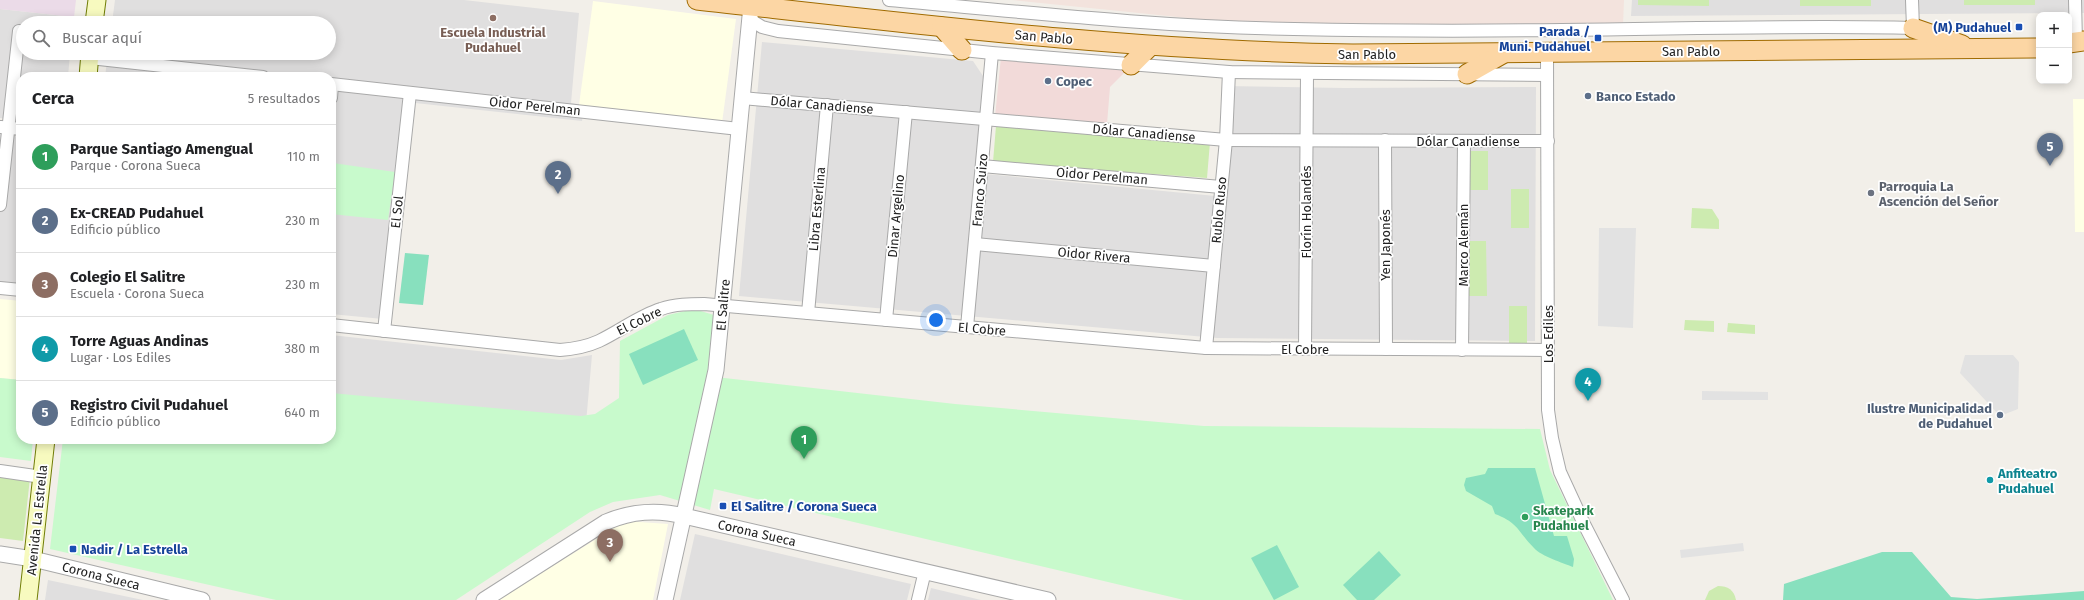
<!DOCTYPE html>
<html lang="es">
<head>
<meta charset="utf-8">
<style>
	body { margin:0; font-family:"Fira Sans",sans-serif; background:#f2f2f2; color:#202124 }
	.controls { position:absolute; right:12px; top:12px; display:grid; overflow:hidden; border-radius:8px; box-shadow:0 2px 10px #0003 }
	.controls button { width:36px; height:36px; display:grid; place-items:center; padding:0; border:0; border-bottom:1px solid #e0e0e0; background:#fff; color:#202124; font:20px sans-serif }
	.you { position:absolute; left:936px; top:320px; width:14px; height:14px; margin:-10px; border:3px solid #fff; border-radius:50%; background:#1a73e8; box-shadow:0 0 0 6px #1a73e833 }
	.badge { display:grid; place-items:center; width:26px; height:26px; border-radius:50%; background:#1a73e8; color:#fff; font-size:13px; font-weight:700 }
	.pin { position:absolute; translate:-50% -33px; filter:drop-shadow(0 1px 2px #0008) }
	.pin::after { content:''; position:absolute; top:21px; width:14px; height:12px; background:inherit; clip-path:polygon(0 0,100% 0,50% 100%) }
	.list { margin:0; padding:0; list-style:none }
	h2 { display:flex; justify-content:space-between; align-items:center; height:52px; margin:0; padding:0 16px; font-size:17px }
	h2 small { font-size:13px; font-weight:400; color:#757577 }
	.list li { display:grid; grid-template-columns:26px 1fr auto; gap:12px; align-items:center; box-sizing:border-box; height:64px; padding:0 16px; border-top:1px solid #e0e0e0 }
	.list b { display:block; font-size:15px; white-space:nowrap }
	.list p { margin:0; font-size:13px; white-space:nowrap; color:#757577 }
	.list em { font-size:13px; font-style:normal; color:#757577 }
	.icon { flex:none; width:22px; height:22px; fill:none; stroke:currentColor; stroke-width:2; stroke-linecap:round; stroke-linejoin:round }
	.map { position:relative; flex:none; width:2084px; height:600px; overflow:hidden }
	.search { position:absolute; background:#fff; box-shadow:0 2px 10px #0003; left:16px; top:16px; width:320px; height:44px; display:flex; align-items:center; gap:10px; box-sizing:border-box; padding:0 14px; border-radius:22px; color:#757577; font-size:15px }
	.panel { position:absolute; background:#fff; box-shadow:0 2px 10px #0003; left:16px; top:72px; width:320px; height:372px; border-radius:16px }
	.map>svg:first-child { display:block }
	.residential { fill:#e0dfdf }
	.commercial { fill:#f2dad9 }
	.industrial { fill:#ebdbe8 }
	.education { fill:#ffffe5 }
	.military { fill:#f3e3dd }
	.grass { fill:#cdebb0 }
	.park { fill:#c8facc }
	.pitch { fill:#88e0be }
	.parking { fill:#e2e2e2 }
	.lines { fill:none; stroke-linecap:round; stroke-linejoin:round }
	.minor-casing { stroke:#a9a9a9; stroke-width:14 }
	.tertiary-casing { stroke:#a9a9a9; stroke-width:17 }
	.secondary-casing { stroke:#707d05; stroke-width:19 }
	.primary-casing { stroke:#a06b00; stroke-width:21 }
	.minor { stroke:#fff; stroke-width:12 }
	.tertiary { stroke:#fff; stroke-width:15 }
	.secondary { stroke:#f7fabf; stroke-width:17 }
	.primary { stroke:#fcd6a4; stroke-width:19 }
	.education-dot { fill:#8d6e63; stroke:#fff; stroke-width:1.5 }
	.transit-dot { fill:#1a4fb4; stroke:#fff; stroke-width:1.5 }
	.service-dot { fill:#5c6f8a; stroke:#fff; stroke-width:1.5 }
	.worship-dot { fill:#6b7280; stroke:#fff; stroke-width:1.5 }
	.culture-dot { fill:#0f9aa8; stroke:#fff; stroke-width:1.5 }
	.leisure-dot { fill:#2e9e5b; stroke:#fff; stroke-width:1.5 }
	.labels { text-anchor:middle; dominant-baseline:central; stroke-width:3.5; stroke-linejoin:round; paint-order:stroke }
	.transit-label { font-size:13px; font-weight:bold; fill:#164399; stroke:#fff; text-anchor:end }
	.education-label { font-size:13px; font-weight:bold; fill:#785e54; stroke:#fff }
	.street-label { font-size:13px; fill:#222; stroke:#fff }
	.service-label { font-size:13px; font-weight:bold; fill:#4e5e75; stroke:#fff; text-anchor:start }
	.worship-label { font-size:13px; font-weight:bold; fill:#5b616d; stroke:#fff; text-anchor:start }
	.culture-label { font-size:13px; font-weight:bold; fill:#0d838f; stroke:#fff; text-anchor:start }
	.leisure-label { font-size:13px; font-weight:bold; fill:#27864d; stroke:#fff; text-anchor:start }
</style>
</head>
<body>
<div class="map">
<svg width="2084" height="600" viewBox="0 0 2084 600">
	<rect width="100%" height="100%" fill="#f2efe9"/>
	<!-- residential -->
	<g class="residential">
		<polygon points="115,0 464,0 579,13 571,103 584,105 582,121 406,102 383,319 331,314 331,77 105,77 108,53 329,53 329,23 112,23"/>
		<polygon points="1632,0 2084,0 2084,13 1631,16"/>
		<polygon points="0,9 74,17 73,23 23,23 23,53 70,53 68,77 21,77 21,120 0,118"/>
		<polygon points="762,42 973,61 983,76 975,173 1226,197 1231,135 1224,86 1344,88 1536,87 1535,341 1217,338 739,296"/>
		<polygon points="0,134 21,137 21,285 0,282"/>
		<polygon points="331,335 561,360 592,355 586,423 331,396"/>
		<polygon points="695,534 911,584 907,600 680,600"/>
		<polygon points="48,580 143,600 45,600"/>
		<polygon points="931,588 981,600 928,600"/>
	</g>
	<!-- commercial -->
	<polygon class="commercial" points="1001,57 1128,69 1110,87 1107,124 995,117"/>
	<!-- industrial -->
	<polygon class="industrial" points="0,0 76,0 74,17 0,9"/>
	<!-- education -->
	<g class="education">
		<polygon points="593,1 736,19 722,123 579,105"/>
		<polygon points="2073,99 2084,99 2084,232 2075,232"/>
		<polygon points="0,299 21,301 21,380 0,378"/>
		<polygon points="625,521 668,524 653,600 499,600"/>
	</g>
	<!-- military -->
	<polygon class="military" points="1012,0 1624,0 1623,25 1237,23"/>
	<!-- grass -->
	<g class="grass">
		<polygon points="1638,0 1709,0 1709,6 1638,5"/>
		<rect x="1800" y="0" width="71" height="6"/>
		<rect x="1964" y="0" width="71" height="5"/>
		<polygon points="996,126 1210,142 1207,178 993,162"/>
		<rect x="1470" y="151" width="18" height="39"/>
		<rect x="1511" y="189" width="18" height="39"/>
		<polygon points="1692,208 1712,209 1719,220 1719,229 1691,228"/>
		<polygon points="1468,241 1486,241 1487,296 1468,296"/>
		<rect x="1509" y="306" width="18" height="38"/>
		<polygon points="1685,320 1714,321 1714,332 1684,330"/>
		<polygon points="1728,323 1755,325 1755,334 1727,332"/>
		<polygon points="0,475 30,478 23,541 0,538"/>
		<path d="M 1718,586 C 1728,586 1734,590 1736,600 L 1705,600 L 1709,591 Z"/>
	</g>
	<!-- park -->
	<g class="park">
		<polygon points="333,163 395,172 388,220 331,214"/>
		<polygon points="694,309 714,315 707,376 955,404 1204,426 1540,429 1550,470 1613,600 1184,600 714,489 710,510 660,495 613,502 590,512 456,600 276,600 50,549 63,439 331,439 331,393 581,416 595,414 619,398 620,341 668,315"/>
		<polygon points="0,378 21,380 21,439 33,439 31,461 0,457"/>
	</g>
	<!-- pitch -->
	<g class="pitch">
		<polygon points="405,253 429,255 423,305 399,303"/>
		<polygon points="684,329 698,360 643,385 629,354"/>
		<path d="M 1488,468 L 1535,468 L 1554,536 L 1567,536 L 1574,559 L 1573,567 C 1563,563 1541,556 1534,548 C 1518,532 1519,523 1495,514 L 1492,506 L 1466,491 L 1464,485 L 1466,478 L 1485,474 Z"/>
		<polygon points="1277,545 1299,587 1274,600 1251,558"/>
		<polygon points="1379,551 1401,575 1374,600 1357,600 1343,585"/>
		<polygon points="1882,552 1912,552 1951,597 1977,599 2084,591 2084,600 1783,600 1784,584"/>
	</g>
	<!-- parking -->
	<g class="parking">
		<polygon points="1599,228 1636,228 1633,328 1598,326"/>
		<polygon points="1965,355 2013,355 2019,362 2018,409 2000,416 1960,373"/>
		<polygon points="1702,391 1768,392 1768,400 1702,400"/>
		<polygon points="1743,543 1744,551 1681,558 1680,550"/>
	</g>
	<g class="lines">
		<defs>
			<g id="minor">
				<path d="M 889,0 C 1024,12 1159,27 1294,29 C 1384,31 1473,31 1562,30 C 1679,29 1796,25 1913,28 L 1912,0"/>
				<polyline points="2075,0 2076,42"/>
				<polyline points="749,19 762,27 778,31 992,53 1229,72 1547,75"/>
				<polyline points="1547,52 1548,410 1552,438 1560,472 1584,524 1623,600"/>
				<polyline points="90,58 263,77"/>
				<polyline points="331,84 739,129"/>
				<polyline points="331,98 332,85"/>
				<polyline points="742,98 1226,140 1548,141"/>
				<polyline points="1,127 21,129"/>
				<polyline points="1385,140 1386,349"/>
				<polyline points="982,166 1221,187"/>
				<polyline points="0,205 19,31"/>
				<polyline points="975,244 1214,266"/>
				<polyline points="0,288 21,290"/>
				<polyline points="808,313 827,105"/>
				<polyline points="886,320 906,112"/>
				<path d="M 331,325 L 560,350 C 573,349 586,347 599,341 C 620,331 639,316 661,309 C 675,304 690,304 704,304 L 1206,348 L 1548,350"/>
				<polyline points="967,327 992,53"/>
				<polyline points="384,331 410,93"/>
				<polyline points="1206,348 1226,140 1229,72"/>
				<polyline points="1305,349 1307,74"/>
				<polyline points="1462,350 1464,141"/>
				<polyline points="0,471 42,477"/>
				<polyline points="918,600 925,571"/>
			</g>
			<g id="tertiary">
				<polyline points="0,554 33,559 202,600"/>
				<path d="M 484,600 L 606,522 C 632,511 656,509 684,516 L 1048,600"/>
				<polyline points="665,600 716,370 751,6"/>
			</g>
			<g id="secondary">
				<polyline points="94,23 97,0"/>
				<polyline points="88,77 90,53"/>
				<polyline points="28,600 46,439"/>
			</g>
			<g id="primary">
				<path d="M 697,0 C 916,24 1133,51 1353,54 L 2039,48"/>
				<polyline points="942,27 962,50"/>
				<polyline points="1913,28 1962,45"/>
				<polyline points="2069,43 2084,41"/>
				<polyline points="1131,65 1150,46"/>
				<polyline points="1467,74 1504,53"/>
			</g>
		</defs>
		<!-- minor casing -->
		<use href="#minor" class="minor-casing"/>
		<!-- tertiary casing -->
		<use href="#tertiary" class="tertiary-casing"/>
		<!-- secondary casing -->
		<use href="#secondary" class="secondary-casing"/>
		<!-- primary casing -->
		<use href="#primary" class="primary-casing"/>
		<!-- minor -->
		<use href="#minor" class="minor"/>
		<!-- tertiary -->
		<use href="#tertiary" class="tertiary"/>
		<!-- secondary -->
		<use href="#secondary" class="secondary"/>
		<!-- primary -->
		<use href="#primary" class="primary"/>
	</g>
	<!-- markers -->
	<circle class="education-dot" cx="493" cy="18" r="4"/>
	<g class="transit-dot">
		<rect x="2015" y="23" width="8" height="8" rx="2"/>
		<rect x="1594" y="34" width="8" height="8" rx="2"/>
		<rect x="719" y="502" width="8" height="8" rx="2"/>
		<rect x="69" y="545" width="8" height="8" rx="2"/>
	</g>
	<g class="service-dot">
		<circle cx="1048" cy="81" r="4"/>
		<circle cx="1588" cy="96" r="4"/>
		<circle cx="2000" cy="415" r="4"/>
	</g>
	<circle class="worship-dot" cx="1871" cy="193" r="4"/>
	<circle class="culture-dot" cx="1990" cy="480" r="4"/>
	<circle class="leisure-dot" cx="1525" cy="517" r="4"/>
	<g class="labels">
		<!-- transit labels -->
		<g class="transit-label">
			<text x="2011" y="27">(M) Pudahuel</text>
			<text x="1590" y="31">Parada /<tspan x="1590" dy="15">Muni. Pudahuel</tspan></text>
			<text x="731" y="506" text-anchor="start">El Salitre / Corona Sueca</text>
			<text x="81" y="549" text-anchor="start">Nadir / La Estrella</text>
		</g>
		<!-- education labels -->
		<g class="education-label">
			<text x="493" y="32">Escuela Industrial<tspan x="493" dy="15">Pudahuel</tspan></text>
		</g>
		<!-- street labels -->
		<g class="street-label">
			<text transform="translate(1044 37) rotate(5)">San Pablo</text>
			<text x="1691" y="51">San Pablo</text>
			<text x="1367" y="54">San Pablo</text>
			<text transform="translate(822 105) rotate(5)">Dólar Canadiense</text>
			<text transform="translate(535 106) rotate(6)">Oidor Perelman</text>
			<text transform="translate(1144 133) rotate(5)">Dólar Canadiense</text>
			<text x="1468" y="141">Dólar Canadiense</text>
			<text transform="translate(1102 176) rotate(5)">Oidor Perelman</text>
			<text transform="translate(980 190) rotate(-85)">Franco Suizo</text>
			<text transform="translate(817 209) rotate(-85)">Libra Esterlina</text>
			<text transform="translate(1219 210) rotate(-85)">Rublo Ruso</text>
			<text transform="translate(397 212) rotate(-84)">El Sol</text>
			<text transform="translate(1306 212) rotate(-90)">Florín Holandés</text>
			<text transform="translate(896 216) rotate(-85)">Dinar Argelino</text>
			<text transform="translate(1385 245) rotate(-90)">Yen Japonés</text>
			<text transform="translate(1463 245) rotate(-90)">Marco Alemán</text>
			<text transform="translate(1094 255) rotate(5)">Oidor Rivera</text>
			<text transform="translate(723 305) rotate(-85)">El Salitre</text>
			<text transform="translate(639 321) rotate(-26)">El Cobre</text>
			<text transform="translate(982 329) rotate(5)">El Cobre</text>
			<text transform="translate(1548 334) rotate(-90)">Los Ediles</text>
			<text x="1305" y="349">El Cobre</text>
			<text transform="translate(37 520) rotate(-84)">Avenida La Estrella</text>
			<text transform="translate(757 533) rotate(13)">Corona Sueca</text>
			<text transform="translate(101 576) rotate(14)">Corona Sueca</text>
		</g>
		<!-- service labels -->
		<g class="service-label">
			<text x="1056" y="81">Copec</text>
			<text x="1596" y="96">Banco Estado</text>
			<text x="1992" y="408" text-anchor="end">Ilustre Municipalidad<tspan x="1992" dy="15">de Pudahuel</tspan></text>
		</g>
		<!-- worship labels -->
		<g class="worship-label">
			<text x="1879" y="186">Parroquia La<tspan x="1879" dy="15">Ascención del Señor</tspan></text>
		</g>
		<!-- culture labels -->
		<g class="culture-label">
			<text x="1998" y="473">Anfiteatro<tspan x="1998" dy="15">Pudahuel</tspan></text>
		</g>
		<!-- leisure labels -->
		<g class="leisure-label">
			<text x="1533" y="510">Skatepark<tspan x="1533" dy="15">Pudahuel</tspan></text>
		</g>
	</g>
</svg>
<div class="controls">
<button>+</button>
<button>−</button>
</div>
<div class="you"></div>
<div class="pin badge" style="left:804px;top:459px;background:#2e9e5b">1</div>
<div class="pin badge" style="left:558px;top:194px;background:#5c6f8a">2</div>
<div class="pin badge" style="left:610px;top:562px;background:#8d6e63">3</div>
<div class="pin badge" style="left:1588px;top:401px;background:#0f9aa8">4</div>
<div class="pin badge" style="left:2050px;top:166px;background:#5c6f8a">5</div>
<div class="search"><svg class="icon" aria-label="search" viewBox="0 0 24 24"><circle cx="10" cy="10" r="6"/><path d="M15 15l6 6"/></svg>Buscar aquí</div>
<section class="panel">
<h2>Cerca<small>5 resultados</small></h2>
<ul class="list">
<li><span class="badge" style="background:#2e9e5b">1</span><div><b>Parque Santiago Amengual</b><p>Parque · Corona Sueca</p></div><em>110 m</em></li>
<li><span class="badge" style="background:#5c6f8a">2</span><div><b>Ex-CREAD Pudahuel</b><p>Edificio público</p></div><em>230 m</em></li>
<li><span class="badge" style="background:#8d6e63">3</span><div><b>Colegio El Salitre</b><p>Escuela · Corona Sueca</p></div><em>230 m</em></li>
<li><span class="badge" style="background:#0f9aa8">4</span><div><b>Torre Aguas Andinas</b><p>Lugar · Los Ediles</p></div><em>380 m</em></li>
<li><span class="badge" style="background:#5c6f8a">5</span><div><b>Registro Civil Pudahuel</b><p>Edificio público</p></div><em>640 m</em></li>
</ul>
</section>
</div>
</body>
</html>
